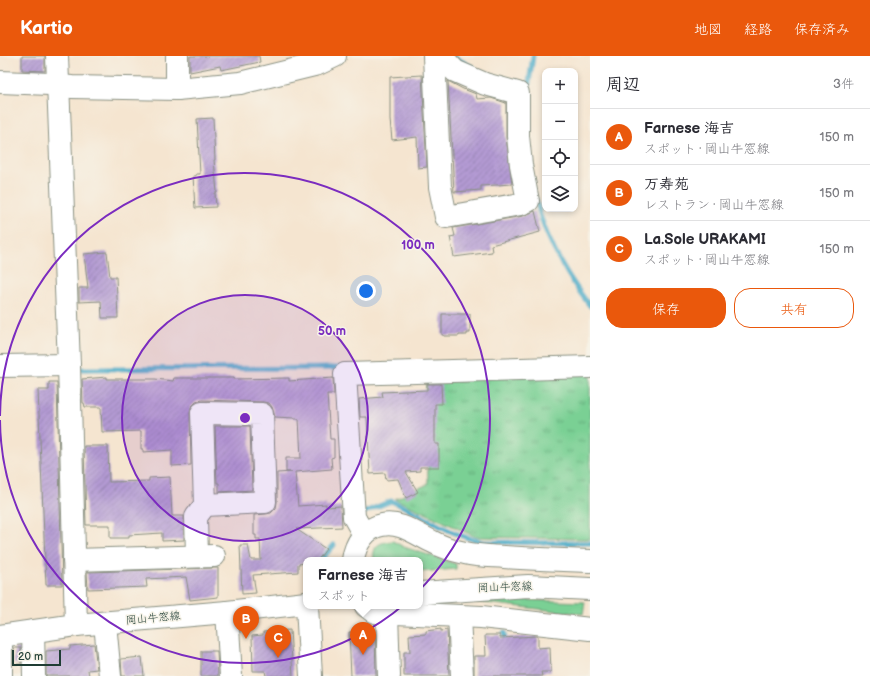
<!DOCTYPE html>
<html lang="ja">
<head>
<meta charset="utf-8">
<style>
	body { margin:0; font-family:"Balsamiq Sans","Klee One",sans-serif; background:#f7f7f7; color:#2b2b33 }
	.controls { position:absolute; right:12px; top:12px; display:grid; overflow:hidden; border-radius:8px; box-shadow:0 2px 6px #0003 }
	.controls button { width:36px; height:36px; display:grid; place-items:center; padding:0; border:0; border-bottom:1px solid #e1e1e2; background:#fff; color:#2b2b33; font:20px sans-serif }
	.scale { position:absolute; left:12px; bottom:10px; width:49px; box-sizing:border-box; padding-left:4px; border:2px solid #1f3d34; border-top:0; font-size:11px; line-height:14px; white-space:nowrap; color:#1f3d34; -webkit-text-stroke:3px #f7f3e8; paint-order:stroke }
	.you { position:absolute; left:366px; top:235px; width:14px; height:14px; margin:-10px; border:3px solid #fff; border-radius:50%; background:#1a73e8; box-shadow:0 0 0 6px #1a73e833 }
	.badge { display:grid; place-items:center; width:26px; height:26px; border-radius:50%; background:#ea580c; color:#fff; font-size:13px; font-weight:700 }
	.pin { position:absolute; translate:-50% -33px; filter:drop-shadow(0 1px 2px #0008) }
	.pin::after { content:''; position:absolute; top:21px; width:14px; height:12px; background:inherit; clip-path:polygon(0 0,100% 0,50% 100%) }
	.popup { position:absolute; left:303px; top:501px; width:120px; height:52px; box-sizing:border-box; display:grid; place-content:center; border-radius:8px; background:#fff; filter:drop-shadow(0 1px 3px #0005); font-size:13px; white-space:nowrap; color:#7c7c81 }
	.popup b { font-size:15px; color:#2b2b33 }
	.popup::after { content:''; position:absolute; left:50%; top:100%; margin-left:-8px; border:8px solid transparent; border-top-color:#fff }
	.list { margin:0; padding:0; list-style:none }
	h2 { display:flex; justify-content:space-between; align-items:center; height:52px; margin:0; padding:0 16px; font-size:17px }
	h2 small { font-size:13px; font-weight:400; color:#7c7c81 }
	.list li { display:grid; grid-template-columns:26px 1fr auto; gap:12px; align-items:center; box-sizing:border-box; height:56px; padding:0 16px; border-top:1px solid #e1e1e2 }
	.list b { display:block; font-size:15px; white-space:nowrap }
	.list p { margin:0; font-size:13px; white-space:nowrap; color:#7c7c81 }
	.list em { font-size:13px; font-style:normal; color:#7c7c81 }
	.actions { display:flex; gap:8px; padding:12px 16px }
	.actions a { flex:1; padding:9px 0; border:1px solid #ea580c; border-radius:16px; text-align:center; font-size:14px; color:#ea580c }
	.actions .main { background:#ea580c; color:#fff }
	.icon { flex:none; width:22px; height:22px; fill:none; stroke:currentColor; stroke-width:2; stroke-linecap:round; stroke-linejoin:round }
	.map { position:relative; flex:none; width:590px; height:620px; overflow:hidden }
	header { display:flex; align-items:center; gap:24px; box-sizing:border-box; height:56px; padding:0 20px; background:#ea580c; color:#fff }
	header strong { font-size:19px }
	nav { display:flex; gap:22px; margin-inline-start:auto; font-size:14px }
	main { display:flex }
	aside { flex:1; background:#fff }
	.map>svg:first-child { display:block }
	.green { fill:#7ad094; stroke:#4c8664 }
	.park { fill:url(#park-tufts); stroke:#4c8664 }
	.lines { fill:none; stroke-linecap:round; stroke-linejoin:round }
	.stream { stroke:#48aac7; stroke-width:5 }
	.building { fill:url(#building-hatch) }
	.minor-casing { stroke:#8a9182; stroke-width:24 }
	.major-casing { stroke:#8a9182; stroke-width:24 }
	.minor { stroke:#fff; stroke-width:22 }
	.major { stroke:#fff; stroke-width:22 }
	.ring { fill:none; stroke:#7b2cbf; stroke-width:2 }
	.labels { text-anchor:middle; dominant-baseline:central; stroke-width:3; stroke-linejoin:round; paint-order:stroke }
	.street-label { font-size:11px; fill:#1f3d34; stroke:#f7f3e8 }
	.centre { fill:#7b2cbf; stroke:#f7f3e8; stroke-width:2 }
	.ring-label { font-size:12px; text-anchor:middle; font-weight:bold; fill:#7b2cbf; stroke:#f7f3e8; stroke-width:3; stroke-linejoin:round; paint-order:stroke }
</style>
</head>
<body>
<header>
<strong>Kartio</strong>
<nav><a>地図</a><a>経路</a><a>保存済み</a></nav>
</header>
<main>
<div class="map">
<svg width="590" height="620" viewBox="0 0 590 620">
	<defs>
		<pattern id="park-tufts" width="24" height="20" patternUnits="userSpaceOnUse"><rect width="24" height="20" fill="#7ad094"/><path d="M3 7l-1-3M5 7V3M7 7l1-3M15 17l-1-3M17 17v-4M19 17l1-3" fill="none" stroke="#63aa7a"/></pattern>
		<pattern id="building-hatch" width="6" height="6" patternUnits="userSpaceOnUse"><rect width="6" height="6" fill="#b39ad3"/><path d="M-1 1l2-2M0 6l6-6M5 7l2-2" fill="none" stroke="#917fac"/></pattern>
	</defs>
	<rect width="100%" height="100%" fill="#f7f3e8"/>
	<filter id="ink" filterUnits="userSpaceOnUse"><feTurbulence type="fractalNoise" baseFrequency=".025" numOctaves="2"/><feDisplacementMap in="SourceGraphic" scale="8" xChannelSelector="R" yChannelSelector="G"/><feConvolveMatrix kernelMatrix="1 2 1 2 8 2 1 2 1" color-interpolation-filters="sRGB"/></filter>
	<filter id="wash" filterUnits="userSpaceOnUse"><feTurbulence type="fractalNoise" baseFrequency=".012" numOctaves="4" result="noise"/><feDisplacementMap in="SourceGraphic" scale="16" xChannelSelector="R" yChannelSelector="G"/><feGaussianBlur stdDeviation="0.9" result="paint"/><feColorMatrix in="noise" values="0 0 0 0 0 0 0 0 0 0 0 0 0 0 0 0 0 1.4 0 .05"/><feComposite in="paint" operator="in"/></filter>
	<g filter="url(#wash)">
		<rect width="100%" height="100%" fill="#f5e5d0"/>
		<!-- green -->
		<g class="green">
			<path d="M 393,485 L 404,491 L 456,508 L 456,513 L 420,516 L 420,504 L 374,504 C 372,489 380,486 393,485 Z"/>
			<polygon points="524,544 585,546 583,558 477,546"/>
		</g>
		<!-- park -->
		<polygon class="park" points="590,316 590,483 476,481 395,443 428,428 426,322"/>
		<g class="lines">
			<!-- stream -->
			<g class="stream">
				<polyline points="454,1 473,12"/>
				<polyline points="527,39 533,0"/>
				<path d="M 536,144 C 545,182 566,219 590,250"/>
				<polyline points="81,313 342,312"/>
				<path d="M 360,458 L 391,445 C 423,458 448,479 483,486 L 590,487"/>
				<polyline points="321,504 334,489"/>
				<polyline points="504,577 505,588"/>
			</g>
		</g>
		<g id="blocks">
			<!-- building -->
			<g class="building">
				<polygon points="22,0 45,0 45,15 22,14"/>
				<polygon points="190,0 259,0 260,6 221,14 220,10 190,16"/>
				<polygon points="422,19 427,111 418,112 417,81 392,84 390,64 390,21"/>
				<polygon points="448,25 463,33 476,38 477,43 491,42 506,47 506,81 512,128 481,130 481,134 454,136"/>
				<polygon points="213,62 215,104 214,104 217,137 215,137 216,151 195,152 193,120 196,120 196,118 200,118 197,63"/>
				<polygon points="535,155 540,176 491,189 492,196 454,201 450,181 455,180 453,172 523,160"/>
				<polygon points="107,196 110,221 116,221 118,262 102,262 101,245 79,246 79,232 88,232 84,198"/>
				<polygon points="442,258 470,258 470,277 467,277 467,279 459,279 459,280 444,280 444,279 442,279"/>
				<polygon points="107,321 107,323 155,323 173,325 174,322 234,322 234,323 289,322 289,325 333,322 334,338 327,338 330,383 334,383 334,401 331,402 332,413 295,416 298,450 326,448 326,451 341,450 342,471 296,473 326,493 318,504 306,504 306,507 298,508 298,516 253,519 256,537 242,538 240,489 248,489 251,504 261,504 260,483 256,483 256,479 254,479 254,459 266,458 271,457 276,452 277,446 277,417 292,416 286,416 286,402 301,402 299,363 294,363 294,362 275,361 272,351 269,347 263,346 202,344 196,346 191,351 190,357 191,409 172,410 172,394 143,396 143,393 141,393 141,375 102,376 101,351 85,351 84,347 83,347 82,323"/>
				<polygon points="49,326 57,326 62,529 46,529 38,334 49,334"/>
				<polygon points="427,328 441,328 442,348 435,348 435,388 439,388 439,411 420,411 420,415 406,416 418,436 406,442 398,423 386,424 385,417 370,418 367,361 360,361 359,343 383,341 382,336 427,334"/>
				<polygon points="215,370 250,370 252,434 219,436 219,427 217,427"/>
				<polygon points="84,390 108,390 109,426 149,425 149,422 170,421 172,460 184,460 184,484 162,485 162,477 129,479 129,482 110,482 110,469 86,469"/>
				<polygon points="214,512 218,512 218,541 190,544 186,521 146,523 147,531 88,533 87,516"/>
				<polygon points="441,573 441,575 447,574 449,620 404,620 404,596 410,596 409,579 426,578 426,575"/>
				<polygon points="290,574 293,620 266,620 265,615 253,615 252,580 263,579 263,576"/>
				<polygon points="349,576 372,576 372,578 375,577 376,620 351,620"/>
				<polygon points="485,579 500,579 500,582 538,580 538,592 550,591 551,616 541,616 542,620 474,620 474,600 486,600"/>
				<polygon points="94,588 97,613 88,614 89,620 46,620 46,595 70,593 70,590"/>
				<rect x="14" y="592" width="7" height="16"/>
				<polygon points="201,595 217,595 218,620 201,620"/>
				<polygon points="142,601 144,620 122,620 121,603"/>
			</g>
		</g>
	</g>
	<g filter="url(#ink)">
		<use href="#blocks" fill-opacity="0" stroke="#8a9182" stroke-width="1"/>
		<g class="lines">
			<defs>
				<g id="minor">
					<polyline points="57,0 69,309 76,569"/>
					<polyline points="434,0 440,131 446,161 521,148 528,145 521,109 518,80 518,37 485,28 455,15 441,0"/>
					<polyline points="0,26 50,28 58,30 72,31 177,33 240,27 318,8 335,0"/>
					<polyline points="177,33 177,0"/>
					<polyline points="0,310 69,309"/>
					<polyline points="364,479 354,461 345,318 590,311"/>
					<polyline points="197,500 196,461 205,449 265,446 262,358 202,357 205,449"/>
					<polyline points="74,504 214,500"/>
					<path d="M 353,504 C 355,488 365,472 382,469 C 401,465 417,479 433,486 C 442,491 455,495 465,497 C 478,500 491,500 504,501 C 533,503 561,504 590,505"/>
					<polyline points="307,550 311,620"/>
					<polyline points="366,550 374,556 481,561 590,573"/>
					<polyline points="227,556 231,620"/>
					<polyline points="387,557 389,620"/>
					<polyline points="459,560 462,620"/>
					<polyline points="105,567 110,620"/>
					<polyline points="33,575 34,620"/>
					<polyline points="1,580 1,620"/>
				</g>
				<g id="major">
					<polyline points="420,537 528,530 590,533"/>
					<polyline points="0,580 76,569 227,556 306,547"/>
				</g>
			</defs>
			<!-- minor casing -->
			<use href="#minor" class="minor-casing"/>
			<!-- major casing -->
			<use href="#major" class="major-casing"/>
			<!-- minor -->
			<use href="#minor" class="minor"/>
			<!-- major -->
			<use href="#major" class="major"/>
		</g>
	</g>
	<!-- distance rings -->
	<circle cx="245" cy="362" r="123" fill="#7b2cbf" fill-opacity=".12"/>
	<g class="ring">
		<circle cx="245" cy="362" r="123"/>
		<path d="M0 360A245 245 0 1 1 0 364"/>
	</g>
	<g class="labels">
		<!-- street labels -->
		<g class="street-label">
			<text transform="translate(505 531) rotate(-2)">岡山牛窓線</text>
			<text transform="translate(153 562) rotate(-5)">岡山牛窓線</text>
		</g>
	</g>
	<circle cx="245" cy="362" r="6" class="centre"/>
	<g class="ring-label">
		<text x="418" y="193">100 m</text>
		<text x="332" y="279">50 m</text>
	</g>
</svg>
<div class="controls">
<button>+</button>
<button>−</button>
<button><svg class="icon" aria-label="locate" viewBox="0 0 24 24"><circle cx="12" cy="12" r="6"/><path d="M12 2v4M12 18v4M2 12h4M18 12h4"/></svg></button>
<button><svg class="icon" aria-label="layers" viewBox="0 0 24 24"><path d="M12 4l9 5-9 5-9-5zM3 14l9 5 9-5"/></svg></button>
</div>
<div class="scale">20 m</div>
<div class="you"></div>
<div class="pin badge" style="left:363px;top:599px">A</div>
<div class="popup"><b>Farnese 海吉</b>スポット</div>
<div class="pin badge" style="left:246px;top:583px">B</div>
<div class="pin badge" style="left:278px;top:602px">C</div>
</div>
<aside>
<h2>周辺<small>3件</small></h2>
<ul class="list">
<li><span class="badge">A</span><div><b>Farnese 海吉</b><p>スポット · 岡山牛窓線</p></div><em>150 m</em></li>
<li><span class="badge">B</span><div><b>万寿苑</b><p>レストラン · 岡山牛窓線</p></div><em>150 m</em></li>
<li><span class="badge">C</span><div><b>La.Sole URAKAMI</b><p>スポット · 岡山牛窓線</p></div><em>150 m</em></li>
</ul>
<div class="actions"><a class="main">保存</a><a>共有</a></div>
</aside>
</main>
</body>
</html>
